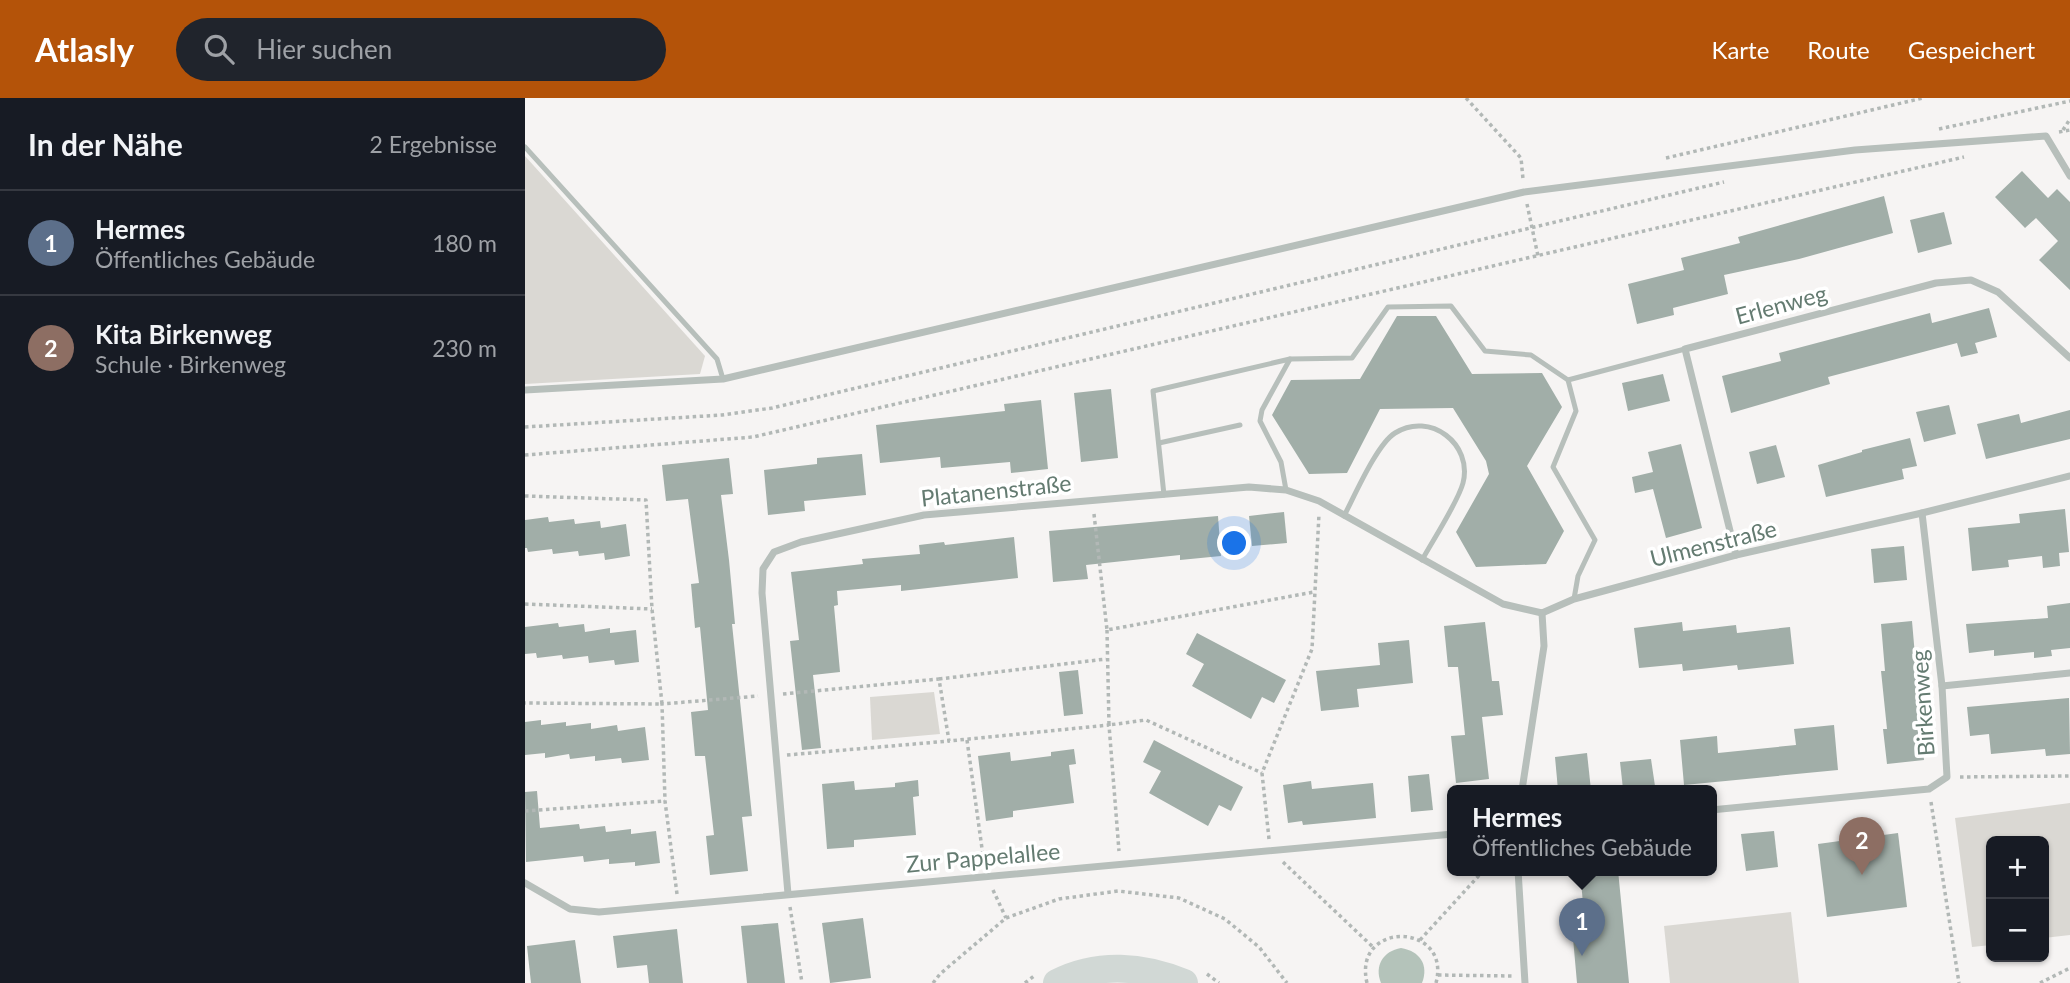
<!DOCTYPE html>
<html lang="de">
<head>
<meta charset="utf-8">
<style>
	body { margin:0; font-family:Lato,sans-serif; background:#20242c; color:#f1f3f6 }
	.controls { position:absolute; right:21px; bottom:21px; display:grid; overflow:hidden; border-radius:10px; box-shadow:0 2px 5px #0004 }
	.controls button { width:63px; height:63px; display:grid; place-items:center; padding:0; border:0; border-bottom:2px solid #363941; background:#171b24; color:#f1f3f6; font:35px sans-serif }
	.you { position:absolute; left:710px; top:446px; width:24px; height:24px; margin:-18px; border:5px solid #fff; border-radius:50%; background:#1a73e8; box-shadow:0 0 0 10px #1a73e833 }
	.badge { display:grid; place-items:center; width:46px; height:46px; border-radius:50%; background:#b45309; color:#fff; font-size:23px; font-weight:700 }
	.pin { position:absolute; translate:-50% -58px; filter:drop-shadow(0 2px 4px #0008) }
	.pin::after { content:''; position:absolute; top:37px; width:24px; height:21px; background:inherit; clip-path:polygon(0 0,100% 0,50% 100%) }
	.popup { position:absolute; left:922px; top:687px; width:270px; height:91px; box-sizing:border-box; display:grid; place-content:center; border-radius:10px; background:#171b24; filter:drop-shadow(0 2px 5px #0005); font-size:23px; white-space:nowrap; color:#9ea1a6 }
	.popup b { font-size:26px; color:#f1f3f6 }
	.popup::after { content:''; position:absolute; left:50%; top:100%; margin-left:-14px; border:14px solid transparent; border-top-color:#171b24 }
	.list { margin:0; padding:0; list-style:none }
	h2 { display:flex; justify-content:space-between; align-items:center; height:91px; margin:0; padding:0 28px; font-size:30px }
	h2 small { font-size:23px; font-weight:400; color:#9ea1a6 }
	.list li { display:grid; grid-template-columns:46px 1fr auto; gap:21px; align-items:center; box-sizing:border-box; height:105px; padding:0 28px; border-top:2px solid #363941 }
	.list b { display:block; font-size:26px; white-space:nowrap }
	.list p { margin:0; font-size:23px; white-space:nowrap; color:#9ea1a6 }
	.list em { font-size:23px; font-style:normal; color:#9ea1a6 }
	.icon { flex:none; width:38px; height:38px; fill:none; stroke:currentColor; stroke-width:2; stroke-linecap:round; stroke-linejoin:round }
	.map { position:relative; flex:none; width:1545px; height:885px; overflow:hidden }
	header { display:flex; align-items:center; gap:42px; box-sizing:border-box; height:98px; padding:0 35px; background:#b45309; color:#fff }
	header strong { font-size:33px }
	nav { display:flex; gap:38px; margin-inline-start:auto; font-size:24px }
	.search { width:490px; height:63px; background:#20242c; display:flex; align-items:center; gap:18px; box-sizing:border-box; padding:0 24px; border-radius:38px; color:#9ea1a6; font-size:26px }
	main { display:flex }
	aside { flex:1; background:#171b24 }
	.map>svg:first-child { display:block }
	.green { fill:#dad8d3 }
	.water { fill:#b4c3ba }
	.building { fill:#a1aea8 }
	.lines { fill:none; stroke-linecap:round; stroke-linejoin:round }
	.path { stroke:#b2b8b6; stroke-width:3.5; stroke-dasharray:3.5 3.5; stroke-linecap:butt }
	.lane { stroke:#b7bfbb; stroke-width:5 }
	.street { stroke:#b7bfbb; stroke-width:7 }
	.secondary { stroke:#d1d8d5; stroke-width:28 }
	.labels { text-anchor:middle; dominant-baseline:central; stroke-width:7; stroke-linejoin:round; paint-order:stroke }
	.street-label { font-size:23px; fill:#647b71; stroke:#fff }
</style>
</head>
<body>
<header>
<strong>Atlasly</strong>
<div class="search"><svg class="icon" aria-label="search" viewBox="0 0 24 24"><circle cx="10" cy="10" r="6"/><path d="M15 15l6 6"/></svg>Hier suchen</div>
<nav><a>Karte</a><a>Route</a><a>Gespeichert</a></nav>
</header>
<main>
<aside>
<h2>In der Nähe<small>2 Ergebnisse</small></h2>
<ul class="list">
<li><span class="badge" style="background:#5c6f8a">1</span><div><b>Hermes</b><p>Öffentliches Gebäude</p></div><em>180 m</em></li>
<li><span class="badge" style="background:#8d6e63">2</span><div><b>Kita Birkenweg</b><p>Schule · Birkenweg</p></div><em>230 m</em></li>
</ul>
</aside>
<div class="map">
<svg width="1545" height="885" viewBox="0 0 1545 885">
	<rect width="100%" height="100%" fill="#f6f4f3"/>
	<!-- green -->
	<g class="green">
		<polygon points="0,58 180,258 175,276 0,286"/>
		<polygon points="409,594 415,636 347,642 345,599"/>
		<polygon points="1545,705 1545,837 1519,840 1519,743 1466,743 1466,847 1447,849 1430,720"/>
		<polygon points="1266,814 1274,885 1145,885 1139,828"/>
	</g>
	<!-- water -->
	<path class="water" d="M 876,850 C 895,853 904,867 897,885 L 856,885 C 849,868 858,853 876,850 Z"/>
	<!-- building -->
	<g class="building">
		<polygon points="1497,73 1523,100 1532,91 1545,104 1545,192 1514,162 1533,143 1511,120 1500,130 1470,99"/>
		<polygon points="1359,98 1368,135 1274,161 1199,177 1203,196 1148,210 1149,217 1112,226 1103,186 1159,172 1156,160 1215,145 1213,139"/>
		<polygon points="1419,114 1427,146 1393,155 1385,122"/>
		<polygon points="1464,210 1472,239 1450,245 1453,255 1436,259 1432,245 1303,279 1305,286 1206,315 1197,278 1256,263 1254,255 1405,215 1407,225"/>
		<polygon points="872,218 911,218 947,276 1017,275 1037,309 1002,368 1039,433 1021,466 951,469 931,434 964,376 961,363 928,310 855,311 822,375 784,376 747,317 766,282 835,281"/>
		<polygon points="1138,276 1145,303 1103,313 1097,285"/>
		<polygon points="586,291 593,360 556,364 549,295"/>
		<polygon points="516,302 523,371 486,375 485,364 416,370 415,359 355,365 351,327 480,313 479,306"/>
		<polygon points="1424,307 1431,336 1399,344 1391,314"/>
		<polygon points="1545,312 1545,341 1461,361 1452,326 1494,316 1496,325"/>
		<polygon points="1385,340 1392,368 1377,371 1379,381 1301,399 1293,367 1337,354 1337,352"/>
		<polygon points="1156,346 1177,430 1141,440 1128,391 1110,395 1107,379 1128,374 1123,354"/>
		<polygon points="1251,347 1260,379 1232,386 1224,354"/>
		<polygon points="337,356 341,397 279,403 280,413 243,417 239,372 292,366 292,360"/>
		<polygon points="204,360 208,396 196,397 204,462 210,526 207,526 227,718 217,719 223,773 185,777 181,738 189,737 180,658 170,658 166,614 183,612 175,529 170,530 166,486 174,485 163,401 141,403 137,367"/>
		<polygon points="1540,411 1544,454 1534,455 1535,468 1518,470 1517,458 1483,462 1484,469 1447,473 1443,430 1495,425 1494,416"/>
		<polygon points="759,414 762,445 727,448 724,418"/>
		<polygon points="693,418 696,458 655,462 655,457 561,467 563,481 528,484 524,433"/>
		<polygon points="23,419 24,424 49,421 50,426 75,423 76,430 101,426 105,458 80,462 79,455 54,458 53,453 28,456 27,451 3,454 2,450 0,450 0,422"/>
		<polygon points="489,439 493,480 376,493 376,487 312,493 313,507 309,508 315,574 288,577 296,650 277,652 265,543 274,542 266,474 338,466 337,461 395,456 394,447 419,444 420,447"/>
		<polygon points="1379,448 1382,482 1349,485 1346,451"/>
		<polygon points="1545,505 1545,550 1526,552 1527,558 1509,560 1509,554 1469,558 1469,552 1444,555 1441,526 1523,520 1522,508"/>
		<polygon points="1387,523 1399,662 1362,666 1358,631 1362,631 1356,573 1360,573 1356,526"/>
		<polygon points="960,524 967,583 974,583 978,617 957,619 964,681 931,685 926,638 940,637 933,569 923,569 919,528"/>
		<polygon points="1157,524 1158,533 1211,527 1212,535 1265,529 1269,566 1213,572 1212,567 1158,573 1157,566 1114,570 1109,530"/>
		<polygon points="33,525 34,529 59,526 60,534 85,530 85,535 111,532 114,564 90,567 89,562 64,565 63,558 38,561 37,557 12,560 11,555 0,556 0,529"/>
		<polygon points="672,535 761,582 749,605 737,599 726,621 667,588 679,566 661,556"/>
		<polygon points="884,542 888,585 832,591 834,609 796,613 791,573 855,567 853,545"/>
		<polygon points="553,572 558,616 539,618 534,574"/>
		<polygon points="1544,600 1545,656 1521,658 1520,651 1466,656 1464,636 1445,638 1442,609"/>
		<polygon points="16,622 16,627 41,624 41,628 66,625 66,631 92,627 93,633 120,629 124,662 97,665 96,660 70,663 70,658 45,661 44,656 20,660 20,655 0,657 0,624"/>
		<polygon points="1309,627 1313,672 1159,687 1155,642 1192,638 1193,655 1271,647 1269,631"/>
		<polygon points="629,642 718,689 706,713 694,707 683,728 624,695 636,673 618,664"/>
		<polygon points="549,651 551,666 544,667 549,705 488,713 488,719 461,723 453,658 485,654 486,663 526,658 526,654"/>
		<polygon points="1062,655 1066,692 1033,692 1030,659"/>
		<polygon points="1126,661 1130,688 1098,691 1095,664"/>
		<polygon points="904,676 908,712 886,714 883,678"/>
		<polygon points="393,682 394,698 388,699 391,737 329,742 329,749 302,751 297,686 329,683 330,692 370,689 370,685"/>
		<polygon points="786,683 787,691 848,685 851,720 778,727 777,723 763,725 758,687"/>
		<polygon points="12,693 15,730 54,726 55,731 80,728 81,734 106,731 106,736 131,733 135,765 110,768 110,764 84,766 84,761 59,764 58,758 1,764 0,694"/>
		<polygon points="1249,733 1253,769 1221,773 1216,736"/>
		<polygon points="1373,735 1382,809 1302,819 1293,746"/>
		<polygon points="1055,772 1093,772 1104,885 1052,885 1047,829 1060,828"/>
		<polygon points="338,820 346,880 305,885 297,825"/>
		<polygon points="253,825 260,885 222,885 216,828"/>
		<polygon points="152,831 158,885 124,885 122,867 92,870 88,838"/>
		<polygon points="50,842 56,885 6,885 2,848"/>
	</g>
	<g class="lines">
		<!-- path -->
		<g class="path">
			<polyline points="941,0 996,60 998,81"/>
			<polyline points="1414,31 1545,3"/>
			<polyline points="1538,32 1545,21"/>
			<polyline points="1534,34 1545,32"/>
			<polyline points="1141,60 1398,0"/>
			<polyline points="1002,106 1013,158"/>
			<polyline points="0,329 197,317 247,310 1199,84"/>
			<polyline points="0,357 228,339 1439,59"/>
			<polyline points="0,398 121,402 127,511 137,606 0,605"/>
			<polyline points="569,416 582,532 789,494"/>
			<polyline points="0,506 127,511"/>
			<polyline points="582,532 584,627 621,622 737,675"/>
			<polyline points="414,581 581,561"/>
			<polyline points="258,596 414,581 424,643 584,627 594,753"/>
			<polyline points="442,642 459,765"/>
			<polyline points="262,657 424,643"/>
			<polyline points="1435,679 1545,678"/>
			<polyline points="1406,704 1434,885"/>
			<polyline points="0,713 140,703"/>
			<polyline points="744,741 737,675 787,551 794,416"/>
			<polyline points="758,764 849,850"/>
			<polyline points="468,792 481,820"/>
			<polyline points="152,796 140,703 137,606 233,598"/>
			<polyline points="265,809 277,885"/>
			<polyline points="895,842 959,772"/>
			<polyline points="682,876 694,885"/>
			<polyline points="913,877 987,878"/>
			<polyline points="408,885 415,876 481,820 534,801 593,793 654,800 700,821 734,849 762,885"/>
			<polyline points="500,885 509,878"/>
			<path d="M 842,885 C 827,822 927,824 911,885"/>
			<polyline points="1515,885 1545,870"/>
		</g>
		<!-- lane -->
		<g class="lane">
			<polyline points="0,49 192,261 198,281"/>
			<polyline points="1043,282 1160,251"/>
			<polyline points="634,345 715,327"/>
			<polyline points="761,392 756,364 735,323 737,312 765,261"/>
			<polyline points="639,397 628,293 765,261 827,260 863,209 926,208 960,253 1006,257 1043,282 1051,313 1028,369 1070,442 1053,478 1049,501"/>
			<path d="M 819,418 C 830,397 852,346 870,335 C 905,313 948,346 938,385 C 933,404 908,442 897,462"/>
		</g>
		<!-- street -->
		<g class="street">
			<polyline points="0,292 198,281 999,94 1330,52 1521,38 1545,78"/>
			<polyline points="1211,457 1160,251 1411,185 1446,182 1473,194 1545,260"/>
			<polyline points="1017,515 1049,501 1211,457 1397,415 1545,378"/>
			<polyline points="1417,588 1545,575"/>
			<polyline points="997,692 1019,548 1017,515"/>
			<polyline points="1186,712 1404,691 1422,679 1417,588 1397,415"/>
			<polyline points="993,772 1000,885"/>
			<polyline points="0,785 45,811 74,814 928,736"/>
			<polyline points="263,796 237,495 238,471 249,454 276,444 399,417 724,389 761,392 794,403 978,506 1017,515"/>
		</g>
		<!-- secondary -->
		<path class="secondary" d="M 532,885 C 573,864 618,868 659,885"/>
	</g>
	<g class="labels">
		<!-- street labels -->
		<g class="street-label">
			<text transform="translate(1256 206) rotate(-15)">Erlenweg</text>
			<text transform="translate(471 392) rotate(-6)">Platanenstraße</text>
			<text transform="translate(1188 445) rotate(-14)">Ulmenstraße</text>
			<text transform="translate(1397 605) rotate(-94)">Birkenweg</text>
			<text transform="translate(458 759) rotate(-5)">Zur Pappelallee</text>
		</g>
	</g>
</svg>
<div class="controls">
<button>+</button>
<button>−</button>
</div>
<div class="you"></div>
<div class="pin badge" style="left:1057px;top:858px;background:#5c6f8a">1</div>
<div class="popup"><b>Hermes</b>Öffentliches Gebäude</div>
<div class="pin badge" style="left:1337px;top:777px;background:#8d6e63">2</div>
</div>
</main>
</body>
</html>
